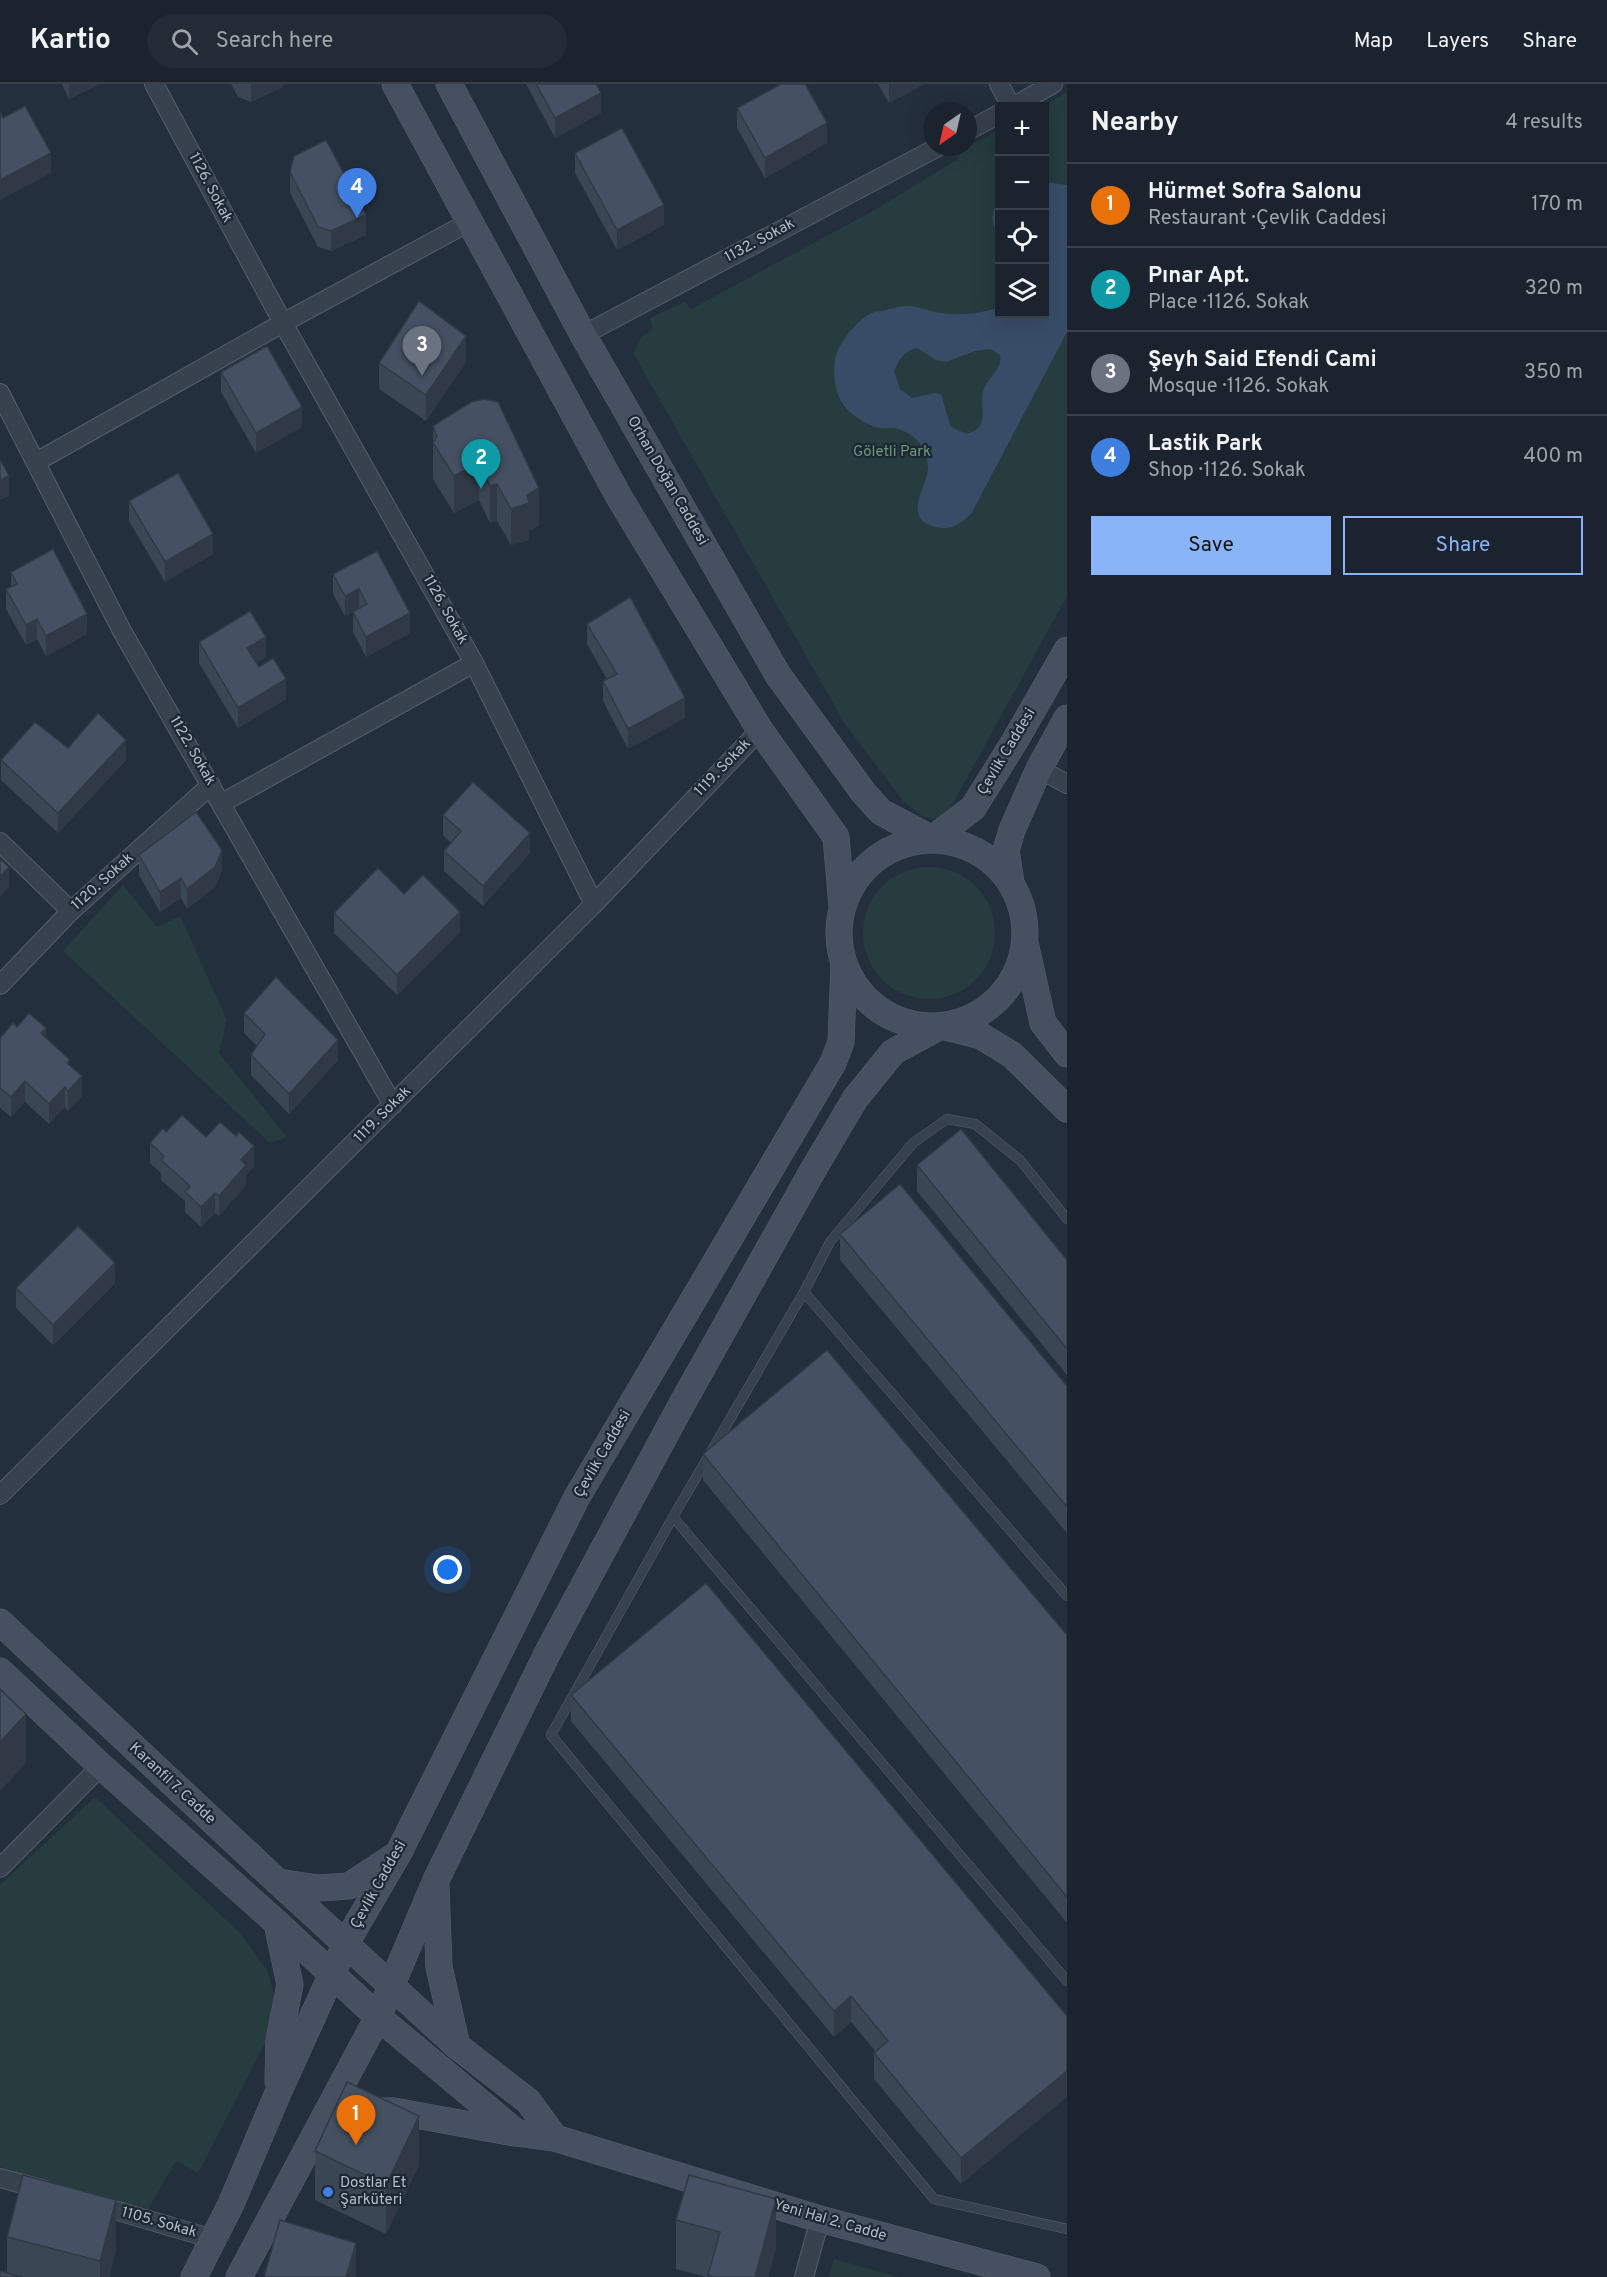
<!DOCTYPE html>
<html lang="en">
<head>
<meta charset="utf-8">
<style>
	body { margin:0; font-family:Overpass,sans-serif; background:#242b36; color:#f1f3f6 }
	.controls { position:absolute; right:18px; top:18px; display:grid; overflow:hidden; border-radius:0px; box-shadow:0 6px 24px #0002 }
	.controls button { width:54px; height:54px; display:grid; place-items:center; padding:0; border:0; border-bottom:2px solid #39404a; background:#1b232e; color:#f1f3f6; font:30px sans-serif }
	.compass { position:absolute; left:923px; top:18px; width:54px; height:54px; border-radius:50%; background:#1b232e; box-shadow:0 6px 24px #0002; rotate:214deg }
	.you { position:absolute; left:448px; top:1486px; width:21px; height:21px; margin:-15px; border:4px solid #fff; border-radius:50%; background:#1a73e8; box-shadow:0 0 0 9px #1a73e833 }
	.badge { display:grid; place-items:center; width:39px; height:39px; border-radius:50%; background:#8ab4f8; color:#fff; font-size:20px; font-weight:700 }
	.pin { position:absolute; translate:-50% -50px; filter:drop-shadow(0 2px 3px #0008) }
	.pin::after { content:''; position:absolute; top:32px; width:21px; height:18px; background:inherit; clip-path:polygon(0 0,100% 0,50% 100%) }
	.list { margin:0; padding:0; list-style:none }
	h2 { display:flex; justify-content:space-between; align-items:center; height:78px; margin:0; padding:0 24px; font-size:26px }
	h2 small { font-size:20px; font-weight:400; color:#a0a4aa }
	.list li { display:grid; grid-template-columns:39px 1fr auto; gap:18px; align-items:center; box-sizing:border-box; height:84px; padding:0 24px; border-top:2px solid #39404a }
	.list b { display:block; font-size:22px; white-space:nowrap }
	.list p { margin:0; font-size:20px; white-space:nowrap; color:#a0a4aa }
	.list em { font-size:20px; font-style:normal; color:#a0a4aa }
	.actions { display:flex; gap:12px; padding:18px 24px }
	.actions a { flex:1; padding:14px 0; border:2px solid #8ab4f8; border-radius:0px; text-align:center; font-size:21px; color:#8ab4f8 }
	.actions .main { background:#8ab4f8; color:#111 }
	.icon { flex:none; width:33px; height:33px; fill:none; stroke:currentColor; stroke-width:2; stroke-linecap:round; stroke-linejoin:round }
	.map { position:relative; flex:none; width:1067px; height:2193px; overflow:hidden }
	header { display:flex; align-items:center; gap:36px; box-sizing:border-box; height:84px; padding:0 30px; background:#1b232e; border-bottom:2px solid #39404a }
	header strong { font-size:28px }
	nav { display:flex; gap:33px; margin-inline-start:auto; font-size:21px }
	.search { width:420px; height:54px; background:#242b36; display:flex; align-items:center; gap:15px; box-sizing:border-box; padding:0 21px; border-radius:33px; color:#a0a4aa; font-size:22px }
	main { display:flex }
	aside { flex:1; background:#1b232e }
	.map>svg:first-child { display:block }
	.green { fill:#263c3f }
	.water { fill:#394c67; fill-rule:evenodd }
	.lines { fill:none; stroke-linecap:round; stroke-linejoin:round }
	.lane-casing { stroke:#565f6c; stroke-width:10 }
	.street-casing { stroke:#565f6c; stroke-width:20 }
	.secondary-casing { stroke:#565f6c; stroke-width:27 }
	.lane { stroke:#38414e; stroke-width:9 }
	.street { stroke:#38414e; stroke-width:18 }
	.secondary { stroke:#465061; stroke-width:26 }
	.wall { fill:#3b4654 }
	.shaded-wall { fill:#303945 }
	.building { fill:#455162; stroke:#303945; stroke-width:1.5 }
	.shop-dot { fill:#3f7fe0; stroke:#1d2633; stroke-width:2 }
	.labels { text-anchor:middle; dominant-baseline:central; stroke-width:4.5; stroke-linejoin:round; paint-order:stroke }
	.street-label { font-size:15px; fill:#b4bcc9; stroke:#1d2633 }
	.park-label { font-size:15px; fill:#6b9a76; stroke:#1d2633 }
	.poi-label { font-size:15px; fill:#b4bcc9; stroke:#1d2633; text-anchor:start }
</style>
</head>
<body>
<header>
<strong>Kartio</strong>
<div class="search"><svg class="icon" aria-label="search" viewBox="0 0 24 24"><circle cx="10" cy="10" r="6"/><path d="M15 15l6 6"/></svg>Search here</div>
<nav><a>Map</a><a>Layers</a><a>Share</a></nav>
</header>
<main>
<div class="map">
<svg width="1067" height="2193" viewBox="0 0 1067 2193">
	<rect width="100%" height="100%" fill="#242f3e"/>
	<!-- green -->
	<g class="green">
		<polygon points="1067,8 1067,512 946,732 934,735 922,732 903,717 845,640 633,269 642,252 652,246 650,234 685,218 691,225 873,127 958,75 956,68 999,46 999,230 1044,230 1044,22"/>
		<circle cx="929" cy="849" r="66"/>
		<polygon points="123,801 157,843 180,832 227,936 219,969 287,1053 270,1059 63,867"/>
		<polygon points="95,1713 241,1850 267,1886 280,1930 198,2089 176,2077 147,2127 0,2083 0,1801"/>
		<polygon points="834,2175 899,2193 829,2193"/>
	</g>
	<!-- water -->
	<g class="water">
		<path d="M 1045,98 L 1067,101 L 1067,248 L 971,430 C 960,440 952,447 936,443 C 902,435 925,406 928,386 C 928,381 927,373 925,368 C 920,356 907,346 894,344 C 888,344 881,345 876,343 C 843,331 831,310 835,276 C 837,261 856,237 870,230 C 873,228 879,227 883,227 C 891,225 902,221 910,222 C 920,223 931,228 941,229 C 962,232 980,229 999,224 L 999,230 L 1044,230 ZM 917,264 L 936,276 L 946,278 L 975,267 L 990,265 L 1000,271 C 1003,285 988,293 984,305 C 977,322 993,342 967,350 L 951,343 L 941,311 L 935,309 L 912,314 L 900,305 L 894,287 C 899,276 904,266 917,264 Z"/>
		<path d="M 999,117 L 999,151 C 991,138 990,130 999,117 Z"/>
	</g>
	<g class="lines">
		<defs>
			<g id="lane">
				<polyline points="1067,1135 1020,1076 975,1040 947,1035 913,1059 830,1158 804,1208 673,1433 551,1651 934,2115 1067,2145"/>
				<polyline points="804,1208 1067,1512"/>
				<polyline points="673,1433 1067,1897"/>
			</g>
			<g id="street">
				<polyline points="154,0 283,239 474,579 594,820"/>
				<polyline points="999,0 1011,22"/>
				<polyline points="1014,22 1053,0"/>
				<polyline points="968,47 999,30"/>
				<polyline points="583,251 938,63"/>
				<polyline points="0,309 122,547 393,1021"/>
				<polyline points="36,378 283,239 471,137"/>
				<polyline points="1039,685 1067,700"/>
				<polyline points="222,719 474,579"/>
				<polyline points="0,758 71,827"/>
				<polyline points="0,901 71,827 211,701"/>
				<polyline points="0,1411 594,820 760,646"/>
				<polyline points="0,1784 101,1682"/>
				<polyline points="0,2094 45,2106"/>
				<polyline points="94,2120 213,2155"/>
				<polyline points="804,2193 820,2135"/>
			</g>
			<g id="secondary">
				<polyline points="395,0 619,413 760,646 836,753 842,822"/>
				<polyline points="449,0 583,251 778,591 863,708 881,728 932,755 973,724 1016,655 1067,566"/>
				<circle cx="932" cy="849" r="93"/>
				<polyline points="1011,799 1006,766 1012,746 1039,685 1067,634"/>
				<polyline points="1026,863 1043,939 1067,970"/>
				<polyline points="0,1538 278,1798 457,1962 528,2017 555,2054"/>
				<polyline points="0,1587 101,1682 277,1839 378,1933 517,2049 555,2054 820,2135 1037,2193"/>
				<polyline points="278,1798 318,1804 349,1802 393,1773"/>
				<polyline points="436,1803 439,1883 457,1962"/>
				<polyline points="277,1839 290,1901 279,1956 278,1997"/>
				<polyline points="382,2027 394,2027 514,2049"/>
				<polyline points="194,2193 231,2120 278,2009 346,1859 398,1770 577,1413 833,979 841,958 844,881"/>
				<polyline points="239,2193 378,1933 436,1796 549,1566 683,1318 813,1086 855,1015 893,968 941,942 981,952 1012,971 1067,1025"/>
			</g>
		</defs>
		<!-- lane casing -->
		<use href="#lane" class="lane-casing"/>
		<!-- street casing -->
		<use href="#street" class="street-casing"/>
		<!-- secondary casing -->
		<use href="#secondary" class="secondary-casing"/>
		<!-- lane -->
		<use href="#lane" class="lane"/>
		<!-- street -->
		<use href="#street" class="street"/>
		<!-- secondary -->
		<use href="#secondary" class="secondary"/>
	</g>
	<!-- wall -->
	<g class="wall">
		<polygon points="62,0 100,0 69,15"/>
		<polygon points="231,0 283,0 283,3 251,18 238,13"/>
		<polygon points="526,0 596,0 601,29 555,54"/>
		<polygon points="878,0 924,0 889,19"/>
		<polygon points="737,24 827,59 765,94 737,44"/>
		<polygon points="575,69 664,141 617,166 575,89"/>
		<polygon points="290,88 366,151 331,167 318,163 290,109"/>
		<polygon points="466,278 426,337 379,305 379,279"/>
		<polygon points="221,288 302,343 256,369 221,308"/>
		<polygon points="484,315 539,441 529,447 529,456 511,461 497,437 490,439 479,416 454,429 433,395 433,342"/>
		<polygon points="129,417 213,470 165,498 129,437"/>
		<polygon points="377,467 410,549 366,573 353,548 353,528 345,532 333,510 333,490"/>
		<polygon points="11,488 87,550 46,572 37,555 26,561 6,525 6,505 11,503"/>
		<polygon points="587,540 685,634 628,665 603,617 603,597 607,595 587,560"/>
		<polygon points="199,558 266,573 256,579 286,615 238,644 199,579"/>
		<polygon points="68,664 126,676 58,749 1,696 1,676"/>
		<polygon points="443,731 530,769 483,822 444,787 444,767 451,759 443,751"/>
		<polygon points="139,771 222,786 215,803 187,825 181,814 160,828 139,791"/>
		<polygon points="404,810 460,848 397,911 334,849 334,829"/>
		<polygon points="244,929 338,976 289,1030 251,991 251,971 257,962 244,949"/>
		<polygon points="17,943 46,954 70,982 82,1012 68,1027 65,1023 49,1040 25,1018 11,1033 0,1024 0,954"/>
		<polygon points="166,1048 206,1053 254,1082 246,1091 246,1101 219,1132 215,1129 201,1143 185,1128 185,1117 161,1096 161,1089 150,1079 150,1059"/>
		<polygon points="917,1081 1067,1176 1067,1291 917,1107"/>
		<polygon points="840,1150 1067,1302 1067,1449 840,1176"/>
		<polygon points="115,1199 53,1261 16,1224 16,1204"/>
		<polygon points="703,1370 1067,1551 1067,1839 703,1396"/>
		<polygon points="571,1611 1067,1932 961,2100 874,1995 874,1969 876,1968 851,1938 834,1953 571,1637"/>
		<polygon points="315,2067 419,2081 386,2150 315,2116"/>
		<polygon points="676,2136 776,2164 768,2193 706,2193 676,2185"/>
		<polygon points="7,2153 116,2165 109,2193 0,2193 7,2189"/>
	</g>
	<!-- shaded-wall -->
	<g class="shaded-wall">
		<polygon points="69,0 100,0 69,15"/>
		<polygon points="251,0 283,0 283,3 251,18"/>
		<polygon points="889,0 924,0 889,19"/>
		<polygon points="601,9 601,29 555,54 555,34"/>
		<polygon points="827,39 827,59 765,94 765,74"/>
		<polygon points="51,69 51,89 0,116 0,96"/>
		<polygon points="664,121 664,141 617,166 617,146"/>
		<polygon points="366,131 366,151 331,167 331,147"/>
		<polygon points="466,252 466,278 426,337 426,311"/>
		<polygon points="302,323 302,343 256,369 256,349"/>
		<polygon points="479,379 479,416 454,429 454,392"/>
		<polygon points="9,392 9,412 0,416 0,396"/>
		<polygon points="497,400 497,437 490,439 490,402"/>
		<polygon points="539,404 539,441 529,447 529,456 511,461 511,425 527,411"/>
		<polygon points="213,450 213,470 165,498 165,478"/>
		<polygon points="359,505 359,525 345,532 345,512"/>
		<polygon points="410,529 410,549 366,573 366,553"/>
		<polygon points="87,530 87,550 46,572 46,552"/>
		<polygon points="37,535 37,555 26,561 26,541"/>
		<polygon points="266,553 266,573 247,584 247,564"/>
		<polygon points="286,595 286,615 238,644 238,624"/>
		<polygon points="685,614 685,634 628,665 628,645"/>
		<polygon points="126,656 126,676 58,749 58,729"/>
		<polygon points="530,749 530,769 483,822 483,802"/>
		<polygon points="222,766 222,786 215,803 187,825 187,805"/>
		<polygon points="9,783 9,803 0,813 0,793"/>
		<polygon points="181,794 181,814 160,828 160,808"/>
		<polygon points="460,828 460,848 397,911 397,891"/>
		<polygon points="46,944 46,964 41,949"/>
		<polygon points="338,956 338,976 289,1030 289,1010"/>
		<polygon points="82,992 82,1012 68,1027 68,1007"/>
		<polygon points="25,997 25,1018 11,1033 11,1013"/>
		<polygon points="65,1003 65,1023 49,1040 49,1020"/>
		<polygon points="254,1062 254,1082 246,1091 246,1101 219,1132 219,1112 241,1076"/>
		<polygon points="215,1109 215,1129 201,1143 201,1123"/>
		<polygon points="115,1179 115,1199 53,1261 53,1241"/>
		<polygon points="26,1630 26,1679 0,1707 0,1658"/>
		<polygon points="851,1912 851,1938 834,1953 834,1927"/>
		<polygon points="1067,1987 1067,2013 961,2100 961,2074"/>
		<polygon points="419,2032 419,2081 386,2150 386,2101"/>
		<polygon points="776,2115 776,2164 768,2193 755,2193"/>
		<polygon points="116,2116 116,2165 109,2193 100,2193 100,2177"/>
		<polygon points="356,2159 356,2193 346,2193"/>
	</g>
	<!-- building -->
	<g class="building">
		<polygon points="536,0 596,0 601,9 555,34"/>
		<polygon points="781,0 805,0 827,39 765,74 737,24"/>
		<polygon points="25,22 51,69 0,96 0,28 3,34"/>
		<polygon points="622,44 664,121 617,146 575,69"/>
		<polygon points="326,56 366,131 331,147 318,143 290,88 294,72"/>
		<polygon points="419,217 466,252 426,311 379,279"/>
		<polygon points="267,262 302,323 256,349 221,288"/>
		<polygon points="484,315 498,318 539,404 527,411 529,419 511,425 497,400 490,402 479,379 454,392 433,359 437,353 433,342 471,318"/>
		<polygon points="0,375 9,392 0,396"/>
		<polygon points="178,389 213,450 165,478 129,417"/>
		<polygon points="53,465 87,530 46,552 37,535 26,541 6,505 17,500 11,488"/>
		<polygon points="377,467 410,529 366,553 353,528 367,520 359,505 345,512 333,490"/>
		<polygon points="630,513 685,614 628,645 603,597 617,590 587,540"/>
		<polygon points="250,527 266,553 247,564 259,583 273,574 286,595 238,624 199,558"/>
		<polygon points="98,629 126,656 58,729 1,676 35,638 68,664"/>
		<polygon points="473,698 530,749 483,802 444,767 461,747 443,731"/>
		<polygon points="196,728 222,766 215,783 187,805 181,794 160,808 139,771"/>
		<polygon points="0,775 9,783 0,793"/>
		<polygon points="378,784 404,810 423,791 460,828 397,891 334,829"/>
		<polygon points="276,893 338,956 289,1010 251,971 265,950 244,929"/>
		<polygon points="29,929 46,944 41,949 70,976 67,979 82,992 68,1007 65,1003 49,1020 25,997 11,1013 0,1004 0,954 13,939 17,943"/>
		<polygon points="182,1031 206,1053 220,1038 236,1052 239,1048 254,1062 241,1076 246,1081 219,1112 215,1109 201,1123 185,1108 190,1102 161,1076 164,1072 150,1059 163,1044 166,1048"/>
		<polygon points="961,1045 1067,1176 1067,1265 917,1081"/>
		<polygon points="900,1100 1067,1302 1067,1423 840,1150"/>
		<polygon points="78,1142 115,1179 53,1241 16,1204"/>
		<polygon points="827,1266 1067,1551 1067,1813 703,1370"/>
		<polygon points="706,1499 1067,1932 1067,1987 961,2074 874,1969 888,1957 851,1912 834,1927 571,1611"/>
		<polygon points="0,1605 26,1630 0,1658"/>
		<polygon points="347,1998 419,2032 386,2101 315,2067"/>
		<polygon points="23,2091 116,2116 100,2177 7,2153"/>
		<polygon points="689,2091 776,2115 755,2193 714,2193 708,2191 720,2148 676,2136"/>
		<polygon points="280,2136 356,2159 346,2193 264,2193"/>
		<polygon points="0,2187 22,2193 0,2193"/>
	</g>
	<!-- markers -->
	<circle class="shop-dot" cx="328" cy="2108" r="6"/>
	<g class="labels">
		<!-- street labels -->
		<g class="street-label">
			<text transform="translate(210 104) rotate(62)">1126. Sokak</text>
			<text transform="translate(760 157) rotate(-28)">1132. Sokak</text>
			<text transform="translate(667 397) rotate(60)">Orhan Doğan Caddesi</text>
			<text transform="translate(445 526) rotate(61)">1126. Sokak</text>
			<text transform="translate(192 667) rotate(60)">1122. Sokak</text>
			<text transform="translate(1007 668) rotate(-59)">Çevlik Caddesi</text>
			<text transform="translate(723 684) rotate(-46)">1119. Sokak</text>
			<text transform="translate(103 798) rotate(-42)">1120. Sokak</text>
			<text transform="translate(383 1031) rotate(-45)">1119. Sokak</text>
			<text transform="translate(603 1370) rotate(-60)">Çevlik Caddesi</text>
			<text transform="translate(172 1700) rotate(43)">Karanfil 7. Cadde</text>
			<text transform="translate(379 1801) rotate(-61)">Çevlik Caddesi</text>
			<text transform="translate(830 2137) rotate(16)">Yeni Hal 2. Cadde</text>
			<text transform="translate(159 2139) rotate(16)">1105. Sokak</text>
		</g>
		<!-- park labels -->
		<g class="park-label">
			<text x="892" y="368">Göletli Park</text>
		</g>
		<!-- poi labels -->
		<g class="poi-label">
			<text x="340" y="2099">Dostlar Et<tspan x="340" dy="17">Şarküteri</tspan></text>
		</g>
	</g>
</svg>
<div class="controls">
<button>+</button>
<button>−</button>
<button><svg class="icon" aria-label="locate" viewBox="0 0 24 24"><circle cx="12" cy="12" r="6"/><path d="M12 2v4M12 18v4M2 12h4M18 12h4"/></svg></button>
<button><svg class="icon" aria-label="layers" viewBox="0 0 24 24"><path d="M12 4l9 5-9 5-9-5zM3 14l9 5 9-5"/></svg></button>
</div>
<svg class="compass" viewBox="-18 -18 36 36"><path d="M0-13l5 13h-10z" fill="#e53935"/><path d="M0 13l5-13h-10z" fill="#a0a4aa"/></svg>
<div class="you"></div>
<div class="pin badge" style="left:356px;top:2061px;background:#e8710a">1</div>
<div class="pin badge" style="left:481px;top:405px;background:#0f9aa8">2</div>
<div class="pin badge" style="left:422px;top:292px;background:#6b7280">3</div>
<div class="pin badge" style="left:357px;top:134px;background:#3f7fe0">4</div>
</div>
<aside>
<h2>Nearby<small>4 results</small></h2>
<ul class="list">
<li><span class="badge" style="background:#e8710a">1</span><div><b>Hürmet Sofra Salonu</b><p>Restaurant · Çevlik Caddesi</p></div><em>170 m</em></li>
<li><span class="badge" style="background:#0f9aa8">2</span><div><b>Pınar Apt.</b><p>Place · 1126. Sokak</p></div><em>320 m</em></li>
<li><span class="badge" style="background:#6b7280">3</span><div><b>Şeyh Said Efendi Cami</b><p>Mosque · 1126. Sokak</p></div><em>350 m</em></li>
<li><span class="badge" style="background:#3f7fe0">4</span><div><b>Lastik Park</b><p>Shop · 1126. Sokak</p></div><em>400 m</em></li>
</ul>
<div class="actions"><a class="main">Save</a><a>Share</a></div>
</aside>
</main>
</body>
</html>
